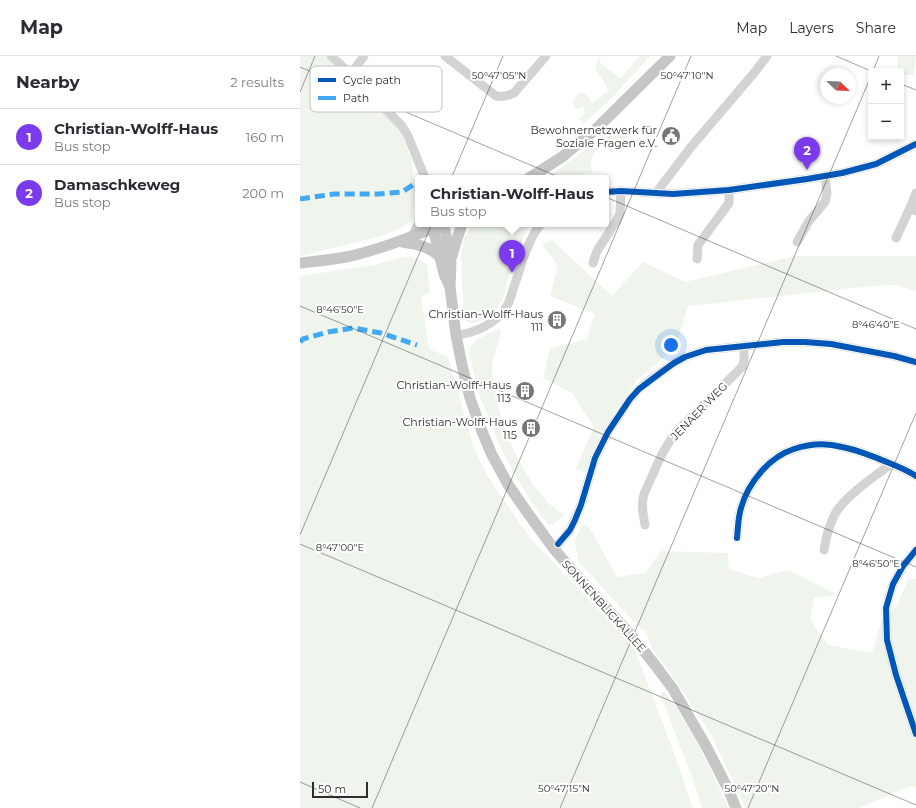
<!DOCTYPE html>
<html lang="en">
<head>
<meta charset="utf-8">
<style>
	body { margin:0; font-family:Montserrat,sans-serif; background:#f2f2f3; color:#2b2b33 }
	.controls { position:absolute; right:12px; top:12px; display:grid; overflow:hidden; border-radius:4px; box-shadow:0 2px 6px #0003 }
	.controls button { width:36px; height:36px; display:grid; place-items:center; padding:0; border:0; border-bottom:1px solid #e1e1e2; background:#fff; color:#2b2b33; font:20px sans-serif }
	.compass { position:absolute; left:520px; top:12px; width:36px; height:36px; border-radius:50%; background:#fff; box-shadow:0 2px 6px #0003; rotate:113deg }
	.scale { position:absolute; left:12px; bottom:10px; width:56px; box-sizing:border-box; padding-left:4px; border:2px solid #2e2e2e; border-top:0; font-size:11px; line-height:14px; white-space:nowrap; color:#2e2e2e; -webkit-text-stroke:3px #fff; paint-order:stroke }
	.you { position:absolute; left:371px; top:289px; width:14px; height:14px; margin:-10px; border:3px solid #fff; border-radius:50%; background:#1a73e8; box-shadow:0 0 0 6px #1a73e833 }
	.badge { display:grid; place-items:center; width:26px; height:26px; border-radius:50%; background:#7c3aed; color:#fff; font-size:13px; font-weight:700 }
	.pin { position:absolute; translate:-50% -33px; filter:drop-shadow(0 1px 2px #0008) }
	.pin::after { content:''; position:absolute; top:21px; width:14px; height:12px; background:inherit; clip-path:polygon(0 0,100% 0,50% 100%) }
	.popup { position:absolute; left:115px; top:119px; width:194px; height:52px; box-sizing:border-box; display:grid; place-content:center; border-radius:4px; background:#fff; filter:drop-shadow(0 1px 3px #0005); font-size:13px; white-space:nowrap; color:#7c7c81 }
	.popup b { font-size:15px; color:#2b2b33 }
	.popup::after { content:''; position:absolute; left:50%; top:100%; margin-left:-8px; border:8px solid transparent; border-top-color:#fff }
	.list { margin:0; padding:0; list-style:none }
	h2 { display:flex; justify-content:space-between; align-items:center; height:52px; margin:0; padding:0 16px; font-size:17px }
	h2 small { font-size:13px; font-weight:400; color:#7c7c81 }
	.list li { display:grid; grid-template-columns:26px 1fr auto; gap:12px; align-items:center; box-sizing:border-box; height:56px; padding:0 16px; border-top:1px solid #e1e1e2 }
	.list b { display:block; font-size:15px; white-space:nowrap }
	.list p { margin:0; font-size:13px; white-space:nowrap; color:#7c7c81 }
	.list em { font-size:13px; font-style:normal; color:#7c7c81 }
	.map { position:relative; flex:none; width:616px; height:752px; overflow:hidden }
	header { display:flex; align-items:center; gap:24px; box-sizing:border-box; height:56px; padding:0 20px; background:#fff; border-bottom:1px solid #e1e1e2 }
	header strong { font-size:19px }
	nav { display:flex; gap:22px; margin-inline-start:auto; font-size:14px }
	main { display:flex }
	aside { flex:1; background:#fff }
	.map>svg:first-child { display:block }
	.green { fill:#eff5ec }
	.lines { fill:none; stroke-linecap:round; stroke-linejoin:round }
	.minor { stroke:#d3d3d3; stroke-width:9 }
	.major { stroke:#c6c6c6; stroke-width:11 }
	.quiet { stroke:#3fa9f5; stroke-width:5; stroke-dasharray:10 5; stroke-linecap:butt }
	.cycleway-casing { stroke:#fff; stroke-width:8 }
	.cycleway { stroke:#0057b8; stroke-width:6 }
	.ticks { fill:none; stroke:#2e2e2e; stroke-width:1; stroke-opacity:0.45 }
	.labels { text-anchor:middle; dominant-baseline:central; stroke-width:4; stroke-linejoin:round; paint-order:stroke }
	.poi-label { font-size:11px; fill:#2e2e2e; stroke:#fff; text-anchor:end }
	.street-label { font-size:11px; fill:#2e2e2e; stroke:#fff }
	.key { fill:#fff; stroke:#c0c0c0; stroke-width:1 }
	.key-label { font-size:11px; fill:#2e2e2e }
	.ticks-label { font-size:10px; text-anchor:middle; fill:#2e2e2e; stroke:#fff; stroke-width:4; stroke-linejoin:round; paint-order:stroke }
</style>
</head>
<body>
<header>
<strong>Map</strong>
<nav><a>Map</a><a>Layers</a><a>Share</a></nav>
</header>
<main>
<aside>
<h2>Nearby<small>2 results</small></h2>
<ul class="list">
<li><span class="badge">1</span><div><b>Christian-Wolff-Haus</b><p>Bus stop</p></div><em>160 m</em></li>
<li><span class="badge">2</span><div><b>Damaschkeweg</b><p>Bus stop</p></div><em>200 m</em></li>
</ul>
</aside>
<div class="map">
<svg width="616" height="752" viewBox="0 0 616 752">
	<rect width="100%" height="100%" fill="#fff"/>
	<!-- green -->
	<g class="green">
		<polygon points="0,0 25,0 49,23 100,74 111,102 115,135 112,164 103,171 82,180 0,200"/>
		<polygon points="340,0 350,0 311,43 283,68 279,63 285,56 284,51 276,53 273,47 278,37 285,37 292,47 308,35 306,29 295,12 298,3 302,8 320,23"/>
		<polygon points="598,0 616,0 614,19 601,19 601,15 597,15"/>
		<polygon points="320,69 329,80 311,97 301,85"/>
		<path d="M 297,85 L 300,89 C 292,100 288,103 293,117 L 281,118 L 275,122 L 247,122 Z"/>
		<path d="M 175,168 L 230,168 C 220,186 213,206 207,226 C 206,232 205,239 202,244 C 196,257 180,272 165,265 L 162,232 L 161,197 L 164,182 L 171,171 Z"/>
		<polygon points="252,184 312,240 343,206 385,226 495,200 616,200 616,235 597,229 571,230 388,250 376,291 337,324 301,376 286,416 275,414 294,371 272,337 243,322 250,292 287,283 295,258 250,240 258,209 242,189"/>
		<polygon points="111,200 127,208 130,237 121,240 129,293 148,301 175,395 187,419 229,481 266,520 305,560 335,594 371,689 393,752 0,752 0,220 73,209 100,202"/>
		<path d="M 200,272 L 201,277 L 193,303 L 192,315 L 199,354 L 208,382 L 220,407 L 232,427 L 249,448 L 264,459 L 254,468 L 249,469 L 236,453 L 218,424 L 201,393 L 180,341 L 169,298 C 170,283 189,278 200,272 Z"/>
		<polygon points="282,469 288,469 317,521 345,517 361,495 428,497 429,513 458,522 488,514 538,539 514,542 510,563 528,589 572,597 581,566 597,550 608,523 616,523 616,732 611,730 559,752 445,752 438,735 410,677 379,630 352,592 345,575 337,569 278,505 275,484"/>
		<path d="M 364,635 C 391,671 410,712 429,752 L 402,752 L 392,721 L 360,638 Z"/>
	</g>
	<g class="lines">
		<!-- minor -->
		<g class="minor">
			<polyline points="31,0 51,18 102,70 108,80 125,122"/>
			<path d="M 145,0 L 196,40 C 202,41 208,40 214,37 L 246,0"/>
			<polyline points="51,18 64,0"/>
			<polyline points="306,136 321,135 356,137 373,138 429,134 507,123 542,117 576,108 616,88"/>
			<polyline points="356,137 391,91 454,17 467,0"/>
			<polyline points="616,137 610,152 616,155"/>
			<polyline points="111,181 119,168"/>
			<polyline points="596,182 610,152"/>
			<polyline points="497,186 509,165 525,146 527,138 525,120"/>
			<polyline points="397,203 398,189 429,147 429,134"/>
			<polyline points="293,207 297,195 317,164 320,157 321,135"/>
			<path d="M 156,279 C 176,277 198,267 208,248 C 212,239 214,229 218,219 C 220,212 222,205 225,198 C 229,188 233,176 241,168"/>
			<path d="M 345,469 C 343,458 341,448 344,438 L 362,398 L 373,380 L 381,371 L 442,311 L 444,305 L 444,290"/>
			<path d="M 437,482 C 438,472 438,462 441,452 C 448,427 469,401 494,393 C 509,388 527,387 542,391 C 554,393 566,398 577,402 C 591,408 604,412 616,420"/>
			<polyline points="254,493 270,474 281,449 295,402 308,376 330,343 339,333 346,327 374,307 385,301 406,294 483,286 505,286 531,288 594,300 616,306"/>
			<path d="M 524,494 C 526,482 529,469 535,458 C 545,440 575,420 591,408"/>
			<polyline points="616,494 603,510 593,528 586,552 587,584 596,619 616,678"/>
		</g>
		<!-- major -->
		<g class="major">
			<polyline points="229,122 262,101 295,74 370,0"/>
			<polyline points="144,168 151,207 150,231 156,279 162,309 170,342 181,373 192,399 209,430 227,456 254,493 278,521 331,579 355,609 373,633 406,690 429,735 436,752"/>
			<polyline points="133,172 144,218 149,229"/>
			<path d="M 102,186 C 116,188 128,190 139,200"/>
			<polyline points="152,200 156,186 162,168"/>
			<path d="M 0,207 C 15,205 31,204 46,201 C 80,194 112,180 144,168"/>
		</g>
		<!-- quiet -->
		<g class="quiet">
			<polyline points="0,143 34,138 79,138 102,136 116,127"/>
			<polyline points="0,286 3,283 28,276 53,272 81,277 117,289"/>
		</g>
		<defs>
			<g id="cycleway">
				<polyline points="306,136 321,135 356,137 373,138 429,134 507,123 542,117 576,108 616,88"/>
				<path d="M 437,482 C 438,472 438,462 441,452 C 448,427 469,401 494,393 C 509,388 527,387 542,391 C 554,393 566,398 577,402 C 591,408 604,412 616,420"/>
				<polyline points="258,488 270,474 275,464 281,449 295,402 308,376 330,343 339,333 359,318 374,307 385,301 406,294 483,286 505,286 531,288 594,300 616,306"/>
				<polyline points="616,494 603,510 593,528 586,552 587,584 596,619 616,678"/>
			</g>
		</defs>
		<!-- cycleway casing -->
		<use href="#cycleway" class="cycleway-casing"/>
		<!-- cycleway -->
		<use href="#cycleway" class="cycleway"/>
	</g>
	<!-- ticks -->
	<path class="ticks" d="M 536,0 L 571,15M 0,11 L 616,273M 573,15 L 579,0M 601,28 L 616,34M 0,36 L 15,0M 0,250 L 616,511M 0,479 L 203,0M 0,488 L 616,749M 0,726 L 60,752M 72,752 L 391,0M 260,752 L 571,20M 448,752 L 616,357"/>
	<!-- icons -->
	<defs>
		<symbol id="civic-disc" viewBox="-11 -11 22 22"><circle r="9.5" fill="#777" stroke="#fff"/><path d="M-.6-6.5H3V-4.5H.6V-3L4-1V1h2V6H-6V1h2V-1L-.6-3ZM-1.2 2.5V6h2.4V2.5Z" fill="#fff"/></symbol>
		<symbol id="building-disc" viewBox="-11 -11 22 22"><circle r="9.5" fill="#777" stroke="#fff"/><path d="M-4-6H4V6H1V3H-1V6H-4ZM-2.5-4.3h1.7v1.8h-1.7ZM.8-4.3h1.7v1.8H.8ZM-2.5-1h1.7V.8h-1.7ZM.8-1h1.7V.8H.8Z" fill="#fff"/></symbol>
	</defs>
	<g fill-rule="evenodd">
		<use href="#civic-disc" x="360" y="69" width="22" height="22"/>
		<use href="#building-disc" x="246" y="253" width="22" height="22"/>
		<use href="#building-disc" x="214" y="324" width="22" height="22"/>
		<use href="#building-disc" x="220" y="361" width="22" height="22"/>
	</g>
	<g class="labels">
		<!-- poi labels -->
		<g class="poi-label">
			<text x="357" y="74">Bewohnernetzwerk für<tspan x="357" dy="13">Soziale Fragen e.V.</tspan></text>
			<text x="243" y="258">Christian-Wolff-Haus<tspan x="243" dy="13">111</tspan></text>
			<text x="211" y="329">Christian-Wolff-Haus<tspan x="211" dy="13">113</tspan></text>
			<text x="217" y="366">Christian-Wolff-Haus<tspan x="217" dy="13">115</tspan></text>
		</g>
		<!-- street labels -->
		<g class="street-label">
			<text transform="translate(399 355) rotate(-46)">JENAER WEG</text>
			<text transform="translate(304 550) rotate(48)">SONNENBLICKALLEE</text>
		</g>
	</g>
	<!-- legend -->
	<rect x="10" y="10" width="132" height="46" rx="6" class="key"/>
	<rect x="18" y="22" width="18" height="4" fill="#0057b8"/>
	<rect x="18" y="40" width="18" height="4" fill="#3fa9f5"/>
	<g class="key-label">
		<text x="43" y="28">Cycle path</text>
		<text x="43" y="46">Path</text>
	</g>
	<g class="ticks-label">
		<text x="199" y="23">50°47'05"N</text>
		<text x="387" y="23">50°47'10"N</text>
		<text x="40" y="257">8°46'50"E</text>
		<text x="576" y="272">8°46'40"E</text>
		<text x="40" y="495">8°47'00"E</text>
		<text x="576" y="511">8°46'50"E</text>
		<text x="264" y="736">50°47'15"N</text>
		<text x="452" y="736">50°47'20"N</text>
	</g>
</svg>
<div class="controls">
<button>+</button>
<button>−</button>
</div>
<svg class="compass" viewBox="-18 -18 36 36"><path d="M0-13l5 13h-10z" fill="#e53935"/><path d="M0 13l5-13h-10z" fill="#7c7c81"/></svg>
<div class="scale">50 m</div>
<div class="you"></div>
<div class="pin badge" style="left:212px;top:217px">1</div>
<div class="popup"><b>Christian-Wolff-Haus</b>Bus stop</div>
<div class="pin badge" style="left:507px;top:114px">2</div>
</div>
</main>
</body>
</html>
